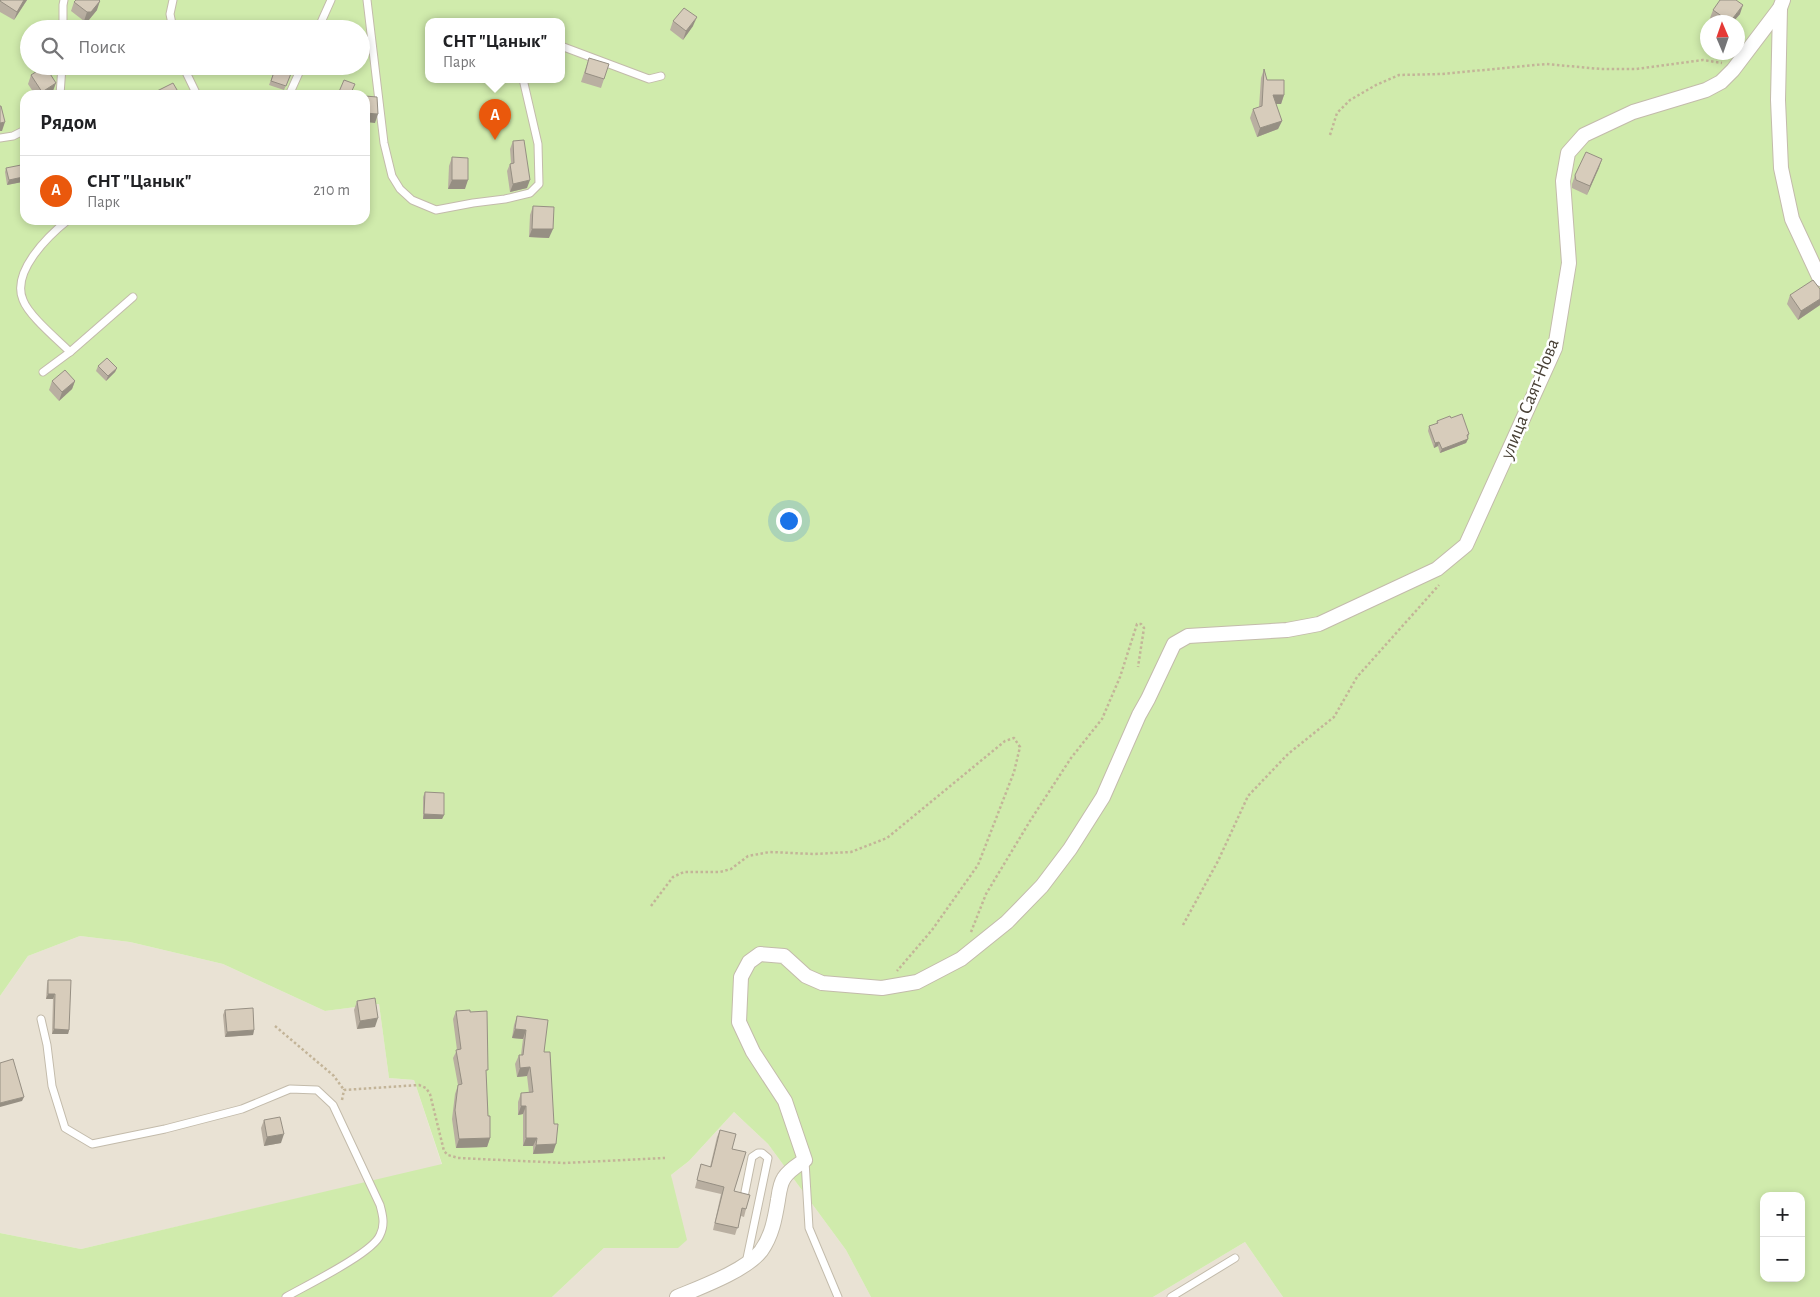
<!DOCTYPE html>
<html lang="ru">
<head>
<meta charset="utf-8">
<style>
	body { margin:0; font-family:"Alegreya Sans",sans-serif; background:#f2f2f2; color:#202124 }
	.controls { position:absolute; right:15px; bottom:15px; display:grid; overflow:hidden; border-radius:10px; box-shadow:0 2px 8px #0003 }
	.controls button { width:45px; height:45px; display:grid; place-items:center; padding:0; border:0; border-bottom:1px solid #e0e0e0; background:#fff; color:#202124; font:25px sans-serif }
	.compass { position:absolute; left:1700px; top:15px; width:45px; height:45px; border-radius:50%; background:#fff; box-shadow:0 2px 8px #0003; rotate:358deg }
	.you { position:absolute; left:788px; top:520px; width:18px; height:18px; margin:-12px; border:4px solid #fff; border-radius:50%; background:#1a73e8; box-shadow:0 0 0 8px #1a73e833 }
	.badge { display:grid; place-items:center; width:32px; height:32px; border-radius:50%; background:#ea580c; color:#fff; font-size:16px; font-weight:700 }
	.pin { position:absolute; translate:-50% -41px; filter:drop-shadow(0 1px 2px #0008) }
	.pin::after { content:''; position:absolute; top:26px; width:18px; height:15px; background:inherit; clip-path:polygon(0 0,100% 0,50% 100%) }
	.popup { position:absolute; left:425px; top:18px; width:140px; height:65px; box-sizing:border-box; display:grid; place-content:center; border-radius:10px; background:#fff; filter:drop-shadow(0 1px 4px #0005); font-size:16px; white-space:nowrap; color:#757577 }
	.popup b { font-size:19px; color:#202124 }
	.popup::after { content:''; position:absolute; left:50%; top:100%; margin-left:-10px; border:10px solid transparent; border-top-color:#fff }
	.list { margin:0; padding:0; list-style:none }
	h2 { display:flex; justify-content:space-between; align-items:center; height:65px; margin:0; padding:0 20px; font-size:21px }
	h2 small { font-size:16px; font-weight:400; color:#757577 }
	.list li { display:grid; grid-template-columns:32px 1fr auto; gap:15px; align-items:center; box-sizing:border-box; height:70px; padding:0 20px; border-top:1px solid #e0e0e0 }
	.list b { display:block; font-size:19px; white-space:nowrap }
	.list p { margin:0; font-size:16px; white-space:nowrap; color:#757577 }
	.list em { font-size:16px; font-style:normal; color:#757577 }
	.icon { flex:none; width:28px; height:28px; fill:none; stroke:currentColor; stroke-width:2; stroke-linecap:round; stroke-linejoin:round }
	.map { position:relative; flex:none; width:1820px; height:1297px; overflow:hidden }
	.search { position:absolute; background:#fff; box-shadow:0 2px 8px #0003; left:20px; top:20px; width:350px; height:55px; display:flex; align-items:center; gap:12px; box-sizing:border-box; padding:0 18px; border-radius:28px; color:#757577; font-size:19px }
	.panel { position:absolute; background:#fff; box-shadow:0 2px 8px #0003; left:20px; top:90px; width:350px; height:135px; border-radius:15px }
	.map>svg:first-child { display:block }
	.residential { fill:#e9e2d4 }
	.green { fill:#d0ebac; fill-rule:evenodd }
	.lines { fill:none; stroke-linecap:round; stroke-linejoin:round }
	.lane-casing { stroke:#c3bbab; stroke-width:9 }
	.street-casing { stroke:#c3bbab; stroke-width:16 }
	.path { stroke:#c3b498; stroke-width:2.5; stroke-dasharray:2.5 2.5; stroke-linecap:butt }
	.lane { stroke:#fff; stroke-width:7 }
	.street { stroke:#fff; stroke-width:14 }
	.wall { fill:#b9afa1 }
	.shaded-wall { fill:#968f83 }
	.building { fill:#d7ccbb; stroke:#968f83 }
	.labels { text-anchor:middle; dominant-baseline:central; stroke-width:5; stroke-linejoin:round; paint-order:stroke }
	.street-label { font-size:19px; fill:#484035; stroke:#fff }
</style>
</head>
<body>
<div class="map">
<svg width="1820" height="1297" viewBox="0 0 1820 1297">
	<rect width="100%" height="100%" fill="#f4f0e6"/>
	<!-- residential -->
	<g class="residential">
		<polygon points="80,936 130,942 223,964 325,1011 379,1004 389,1078 414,1080 442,1165 81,1249 0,1233 0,996 28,956"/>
		<polygon points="734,1112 768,1144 846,1250 871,1297 552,1297 604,1248 678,1248 671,1175 689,1161"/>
		<polygon points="1245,1242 1283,1297 1153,1297"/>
	</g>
	<!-- green -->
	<path class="green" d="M 0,0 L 1820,0 L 1820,1297 L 1283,1297 L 1245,1242 L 1153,1297 L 871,1297 L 846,1250 L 768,1144 L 734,1112 L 689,1161 L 671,1175 L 687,1240 L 678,1248 L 604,1248 L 552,1297 L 0,1297 L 0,1233 L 81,1249 L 442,1164 L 414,1080 L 389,1078 L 379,1004 L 325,1011 L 223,964 L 130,942 L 80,936 L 28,956 L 0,996 ZM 429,21 L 561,21 L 561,79 L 429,79 ZM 1708,22 L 1738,22 L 1738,52 L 1708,52 ZM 29,29 L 361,29 L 361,66 L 29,66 ZM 25,95 L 365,95 L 365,220 L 25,220 ZM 1764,1196 L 1801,1196 L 1801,1278 L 1764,1278 Z"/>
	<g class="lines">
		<defs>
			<g id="lane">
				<polyline points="367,0 384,143 392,176 400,189 412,200 436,210 473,203 505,199 530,193 539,184 538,144 523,79"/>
				<polyline points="63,29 63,5 64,0"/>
				<polyline points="173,29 170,14 173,0"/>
				<polyline points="318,29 331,0"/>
				<polyline points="561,46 649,79 661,76"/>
				<polyline points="183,66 197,95"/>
				<polyline points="60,95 62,66"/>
				<polyline points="289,95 302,66"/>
				<polyline points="0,138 13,136 25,130"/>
				<path d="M 68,220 C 48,236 11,272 23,300 C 29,316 57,339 70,352"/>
				<polyline points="43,372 70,352 133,297"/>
				<path d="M 41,1019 L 47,1045 L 52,1086 L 65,1128 L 92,1144 L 165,1129 L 242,1109 L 290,1089 L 317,1090 L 333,1105 L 380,1205 C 383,1216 385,1225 380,1235 C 373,1253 305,1286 286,1297"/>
				<polyline points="805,1161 809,1228 838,1297"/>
				<polyline points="745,1192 752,1157 758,1153 762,1153 768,1158 746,1263"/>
				<polyline points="1171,1297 1235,1258"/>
			</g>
			<g id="street">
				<polyline points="1780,8 1778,100 1781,168 1792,219 1820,279"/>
				<path d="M 677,1297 C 701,1287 745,1271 761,1251 C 772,1236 775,1218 778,1200 C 779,1193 780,1184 784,1178 C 789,1170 798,1165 805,1160 L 785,1101 L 753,1052 L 739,1022 L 741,977 L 749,962 L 760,954 L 784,956 L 806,976 L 822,983 L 882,988 L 917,982 L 961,959 L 1007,922 L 1042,886 L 1070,849 L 1103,797 L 1139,715 L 1148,699 L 1174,644 L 1188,636 L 1287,630 L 1319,624 L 1437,569 L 1466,545 L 1555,348 L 1569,263 L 1563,181 L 1568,153 L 1584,135 L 1633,112 L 1706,90 L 1721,82 L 1733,70 L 1780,8 L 1783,0"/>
			</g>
		</defs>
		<!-- lane casing -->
		<use href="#lane" class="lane-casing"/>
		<!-- street casing -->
		<use href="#street" class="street-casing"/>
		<!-- path -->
		<g class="path">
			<polyline points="1330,135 1337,113 1350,100 1376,85 1399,75 1442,74 1546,64 1601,69 1636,69 1703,60 1722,63"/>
			<polyline points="651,906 673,877 684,872 720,872 731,869 748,856 770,852 814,854 851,852 887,838 1005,741 1014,738 1020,747 1014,772 978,865 932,930 897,971"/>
			<polyline points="1183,925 1218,861 1248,796 1288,754 1334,717 1357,677 1439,585"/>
			<polyline points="971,932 986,894 1030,821 1071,758 1102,719 1120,677 1137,624 1141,624 1144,628 1138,667"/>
			<polyline points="275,1026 334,1076 344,1090"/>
			<polyline points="342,1100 344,1090 419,1085 426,1088 430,1094 444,1151 448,1155 458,1158 565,1163 665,1158"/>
		</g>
		<!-- lane -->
		<use href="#lane" class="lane"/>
		<!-- street -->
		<use href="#street" class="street"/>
	</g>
	<!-- wall -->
	<g class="wall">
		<polygon points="1,0 27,0 14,20 0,12 0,3"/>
		<polygon points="74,2 97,10 88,21 84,21 71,11"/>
		<polygon points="1713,10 1740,14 1733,22 1715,22 1710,18"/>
		<polygon points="673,21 693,26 683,40 670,30"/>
		<polygon points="589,58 604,79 601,88 581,82"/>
		<polygon points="294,66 284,90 269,85 275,69 277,70"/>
		<polygon points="1264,69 1267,80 1284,95 1281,104 1276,104 1282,121 1278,129 1257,137 1250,118 1253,109 1259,107 1261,78"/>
		<polygon points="31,75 53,91 48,95 35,95 28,84"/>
		<polygon points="513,141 527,188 510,192 507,171 510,164 511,163 510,149"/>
		<polygon points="452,157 465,189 448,189 449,166"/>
		<polygon points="1602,159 1587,195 1572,188 1572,184 1575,175"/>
		<polygon points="6,168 22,182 7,185 5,172"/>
		<polygon points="533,206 549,238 529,237 530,215"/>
		<polygon points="1820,289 1820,305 1798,320 1787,304 1790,295"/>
		<polygon points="98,366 117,368 115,372 106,381 96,371"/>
		<polygon points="52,381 75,381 72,389 59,401 49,390"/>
		<polygon points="1451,418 1469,434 1468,439 1466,443 1440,453 1438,446 1434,448 1428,431 1429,426 1436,424 1437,421"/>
		<polygon points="425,792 444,815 442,819 423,819 423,797"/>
		<polygon points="48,980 69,1030 68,1034 52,1034 53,999 46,999 47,984"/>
		<polygon points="357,1001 375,1027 357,1029 354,1010"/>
		<polygon points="225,1010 254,1030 253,1035 225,1037 223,1015"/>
		<polygon points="456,1011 470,1012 486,1075 488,1116 490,1138 487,1147 456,1148 452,1119 455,1094 458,1085 453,1058 457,1050 453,1019"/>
		<polygon points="517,1016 544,1052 553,1153 533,1154 533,1146 523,1146 523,1114 518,1115 518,1102 521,1093 529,1093 527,1076 517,1077 515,1064 519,1055 521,1055 523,1039 512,1038 514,1025"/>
		<polygon points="264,1120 281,1143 264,1146 261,1128"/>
		<polygon points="720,1130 732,1149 734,1191 746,1209 744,1217 741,1216 735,1235 713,1230 721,1194 695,1188 701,1164 710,1167 717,1137"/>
	</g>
	<!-- shaded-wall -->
	<g class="shaded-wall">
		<polygon points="24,0 27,0 14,20 17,12"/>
		<polygon points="100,1 97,10 88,21 84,21 87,12"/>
		<polygon points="1743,5 1740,14 1733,22 1730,22"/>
		<polygon points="697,17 693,26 683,40 686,31"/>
		<polygon points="56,83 53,91 48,95 41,95 42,92"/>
		<polygon points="1273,95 1284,95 1281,104 1269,104"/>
		<polygon points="365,113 378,114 375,123 365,122"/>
		<polygon points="1282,121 1278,129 1257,137 1260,128"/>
		<polygon points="5,122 2,131 0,131 0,123"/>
		<polygon points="1602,159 1599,168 1587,195 1590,186"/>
		<polygon points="23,177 22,182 7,185 9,180"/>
		<polygon points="452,180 468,180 465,189 448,189"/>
		<polygon points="530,180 527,188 510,192 513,184"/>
		<polygon points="532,229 553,229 549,238 529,237"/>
		<polygon points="1820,299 1820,305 1798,320 1801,311"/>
		<polygon points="117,368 115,372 106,381 108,376"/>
		<polygon points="75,381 72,389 59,401 62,392"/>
		<polygon points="1468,439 1466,443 1440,453 1442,449"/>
		<polygon points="1439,442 1438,446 1434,448 1435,443"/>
		<polygon points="424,814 444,815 442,819 423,819"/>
		<polygon points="48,994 55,994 53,999 46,999"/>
		<polygon points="378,1018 375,1027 357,1029 360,1021"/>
		<polygon points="54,1029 69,1030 68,1034 52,1034"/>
		<polygon points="515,1029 526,1030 523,1039 512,1038"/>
		<polygon points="254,1030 253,1035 225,1037 227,1032"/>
		<polygon points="530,1067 527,1076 517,1077 520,1068"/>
		<polygon points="24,1097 22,1101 0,1107 0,1103"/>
		<polygon points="521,1106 526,1106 523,1114 518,1115"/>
		<polygon points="284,1134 281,1143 264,1146 267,1137"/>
		<polygon points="490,1138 487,1147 456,1148 459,1139"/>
		<polygon points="526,1138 537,1138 533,1146 523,1146"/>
		<polygon points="556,1144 553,1153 533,1154 536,1145"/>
	</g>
	<!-- building -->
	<g class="building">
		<polygon points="1,0 24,0 17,12 0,1"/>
		<polygon points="76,0 99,0 100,1 91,12 87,12 74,2"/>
		<polygon points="1720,0 1736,0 1743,5 1730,22 1713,10"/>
		<polygon points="684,8 697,17 686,31 673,21"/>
		<polygon points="589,58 609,64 604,79 585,73"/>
		<polygon points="45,66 56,83 42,92 31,75"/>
		<polygon points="278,66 294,66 286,86 271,81 275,69 277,70"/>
		<polygon points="1264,69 1267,80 1284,80 1284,95 1273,95 1282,121 1260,128 1253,109 1262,106"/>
		<polygon points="344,80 355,84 350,95 338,94"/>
		<polygon points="173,83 180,95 151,95 153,93"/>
		<polygon points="221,91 236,93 236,95 220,95"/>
		<polygon points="365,96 377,97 378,114 365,113"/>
		<polygon points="0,106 1,106 5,122 0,123"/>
		<polygon points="524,140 530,180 513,184 510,164 514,163 513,141"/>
		<polygon points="1586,152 1602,159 1590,186 1576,180 1575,175"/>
		<polygon points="452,157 468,158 468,180 452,180"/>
		<polygon points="21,165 23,177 9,180 6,168"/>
		<polygon points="533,206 554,207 553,229 532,229"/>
		<polygon points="1813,280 1820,289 1820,299 1801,311 1790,295"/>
		<polygon points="107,358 117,368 108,376 98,366"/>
		<polygon points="65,370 75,381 62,392 52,381"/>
		<polygon points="1462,414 1469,434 1467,435 1468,439 1442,449 1439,442 1435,443 1429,426 1438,423 1437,421 1450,416 1451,418"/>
		<polygon points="425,792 444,793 444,815 424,814"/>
		<polygon points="48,980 71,980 69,1030 54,1029 55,994 48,994"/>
		<polygon points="375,998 378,1018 360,1021 357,1001"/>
		<polygon points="253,1008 254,1030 227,1032 225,1010"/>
		<polygon points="470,1010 470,1012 487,1011 488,1070 486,1070 488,1116 490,1116 490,1138 459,1139 455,1110 458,1085 462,1084 456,1050 461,1049 456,1011"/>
		<polygon points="517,1016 548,1020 544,1052 550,1052 554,1124 558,1124 556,1144 536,1145 537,1138 526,1138 526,1106 521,1106 521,1093 533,1092 530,1067 520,1068 519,1055 523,1055 526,1030 515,1029"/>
		<polygon points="13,1059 24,1097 0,1103 0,1063"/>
		<polygon points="280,1117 284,1134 267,1137 264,1120"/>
		<polygon points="720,1130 736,1134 732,1149 746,1152 734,1191 750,1195 746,1209 742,1208 738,1228 715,1223 724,1187 697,1180 701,1164 711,1167"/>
	</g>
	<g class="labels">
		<!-- street labels -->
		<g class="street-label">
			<text transform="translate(1530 399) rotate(-68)">улица Саят-Нова</text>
		</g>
	</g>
</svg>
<div class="controls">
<button>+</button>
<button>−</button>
</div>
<svg class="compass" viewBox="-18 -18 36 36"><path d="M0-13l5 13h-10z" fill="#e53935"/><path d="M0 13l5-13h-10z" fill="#757577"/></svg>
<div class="you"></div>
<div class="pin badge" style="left:495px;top:140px">A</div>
<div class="popup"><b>СНТ &quot;Цанык&quot;</b>Парк</div>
<div class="search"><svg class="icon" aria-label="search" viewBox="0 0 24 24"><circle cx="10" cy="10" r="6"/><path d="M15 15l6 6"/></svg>Поиск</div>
<section class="panel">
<h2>Рядом<small></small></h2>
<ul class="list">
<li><span class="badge">A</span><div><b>СНТ &quot;Цанык&quot;</b><p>Парк</p></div><em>210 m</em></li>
</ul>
</section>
</div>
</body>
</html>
